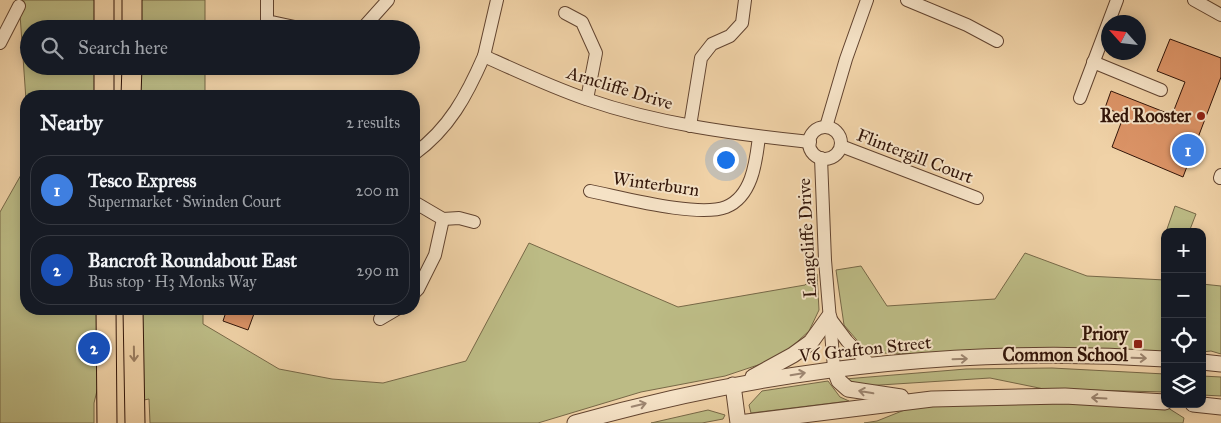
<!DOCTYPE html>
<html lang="en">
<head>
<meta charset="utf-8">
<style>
	body { margin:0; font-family:"IM FELL Great Primer",serif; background:#242831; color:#f1f3f6 }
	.controls { position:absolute; right:15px; bottom:15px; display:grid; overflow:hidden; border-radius:10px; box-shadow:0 2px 12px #0003 }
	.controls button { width:45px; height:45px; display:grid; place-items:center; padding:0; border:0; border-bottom:1px solid #363941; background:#171b24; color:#f1f3f6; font:25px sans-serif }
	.compass { position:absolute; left:1101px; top:15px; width:45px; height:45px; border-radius:50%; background:#171b24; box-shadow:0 2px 12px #0003; rotate:297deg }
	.you { position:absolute; left:725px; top:159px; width:18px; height:18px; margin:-12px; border:4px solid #fff; border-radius:50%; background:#1a73e8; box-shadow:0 0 0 8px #1a73e833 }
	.badge { display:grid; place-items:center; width:32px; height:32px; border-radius:50%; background:#c59692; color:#fff; font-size:16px; font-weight:700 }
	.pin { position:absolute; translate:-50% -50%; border:2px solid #fff; box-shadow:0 1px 5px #0006 }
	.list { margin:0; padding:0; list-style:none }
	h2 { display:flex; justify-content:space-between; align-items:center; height:65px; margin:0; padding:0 20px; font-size:21px }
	h2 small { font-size:16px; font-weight:400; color:#9ea1a6 }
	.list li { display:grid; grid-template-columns:32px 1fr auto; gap:15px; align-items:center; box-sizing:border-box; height:70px; margin:0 10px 10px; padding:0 10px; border:1px solid #363941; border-radius:20px }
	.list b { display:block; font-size:19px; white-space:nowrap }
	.list p { margin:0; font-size:16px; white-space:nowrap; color:#9ea1a6 }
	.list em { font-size:16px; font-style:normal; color:#9ea1a6 }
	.icon { flex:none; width:28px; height:28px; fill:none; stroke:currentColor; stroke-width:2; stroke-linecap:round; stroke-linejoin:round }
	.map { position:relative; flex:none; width:1221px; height:423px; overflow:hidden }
	.search { position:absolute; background:#171b24; box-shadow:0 2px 12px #0003; left:20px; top:20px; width:400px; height:55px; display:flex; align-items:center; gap:12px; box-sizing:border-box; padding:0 18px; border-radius:28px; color:#9ea1a6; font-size:19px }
	.panel { position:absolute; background:#171b24; box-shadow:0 2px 12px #0003; left:20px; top:90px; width:400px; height:225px; border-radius:20px }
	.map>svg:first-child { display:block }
	.green { fill:#bcbb85; stroke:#776847 }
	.building { fill:#dc9467; stroke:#321509 }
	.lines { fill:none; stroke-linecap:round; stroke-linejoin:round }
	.minor-casing { stroke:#624430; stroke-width:14 }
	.tertiary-casing { stroke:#624430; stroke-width:17 }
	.primary-casing { stroke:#321509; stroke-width:21 }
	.minor { stroke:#f5e2c6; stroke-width:12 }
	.tertiary { stroke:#f5e2c6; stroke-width:15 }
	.primary { stroke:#f0d2a7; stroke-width:19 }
	.oneway { stroke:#9a7d60 }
	.oneway2 { stroke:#9d8671 }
	.poi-dot { fill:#8f2418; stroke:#f5e2c6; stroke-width:2 }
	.labels { text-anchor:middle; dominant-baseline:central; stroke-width:4; stroke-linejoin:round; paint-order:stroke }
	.street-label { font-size:18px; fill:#321509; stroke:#f5e2c6 }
	.poi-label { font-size:18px; font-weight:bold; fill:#321509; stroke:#f5e2c6; text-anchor:end }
</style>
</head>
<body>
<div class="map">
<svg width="1221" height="423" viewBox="0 0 1221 423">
	<rect width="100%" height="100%" fill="#f0d2a7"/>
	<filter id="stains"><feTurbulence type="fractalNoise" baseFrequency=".004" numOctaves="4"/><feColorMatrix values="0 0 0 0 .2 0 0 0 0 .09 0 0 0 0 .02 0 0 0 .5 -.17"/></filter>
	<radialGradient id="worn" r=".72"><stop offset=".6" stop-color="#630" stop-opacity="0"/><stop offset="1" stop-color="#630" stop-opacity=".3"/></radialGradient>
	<!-- green -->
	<g class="green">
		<polygon points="19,0 100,0 102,29 29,29 29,66 104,66 104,96 26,96 26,100"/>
		<rect x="132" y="0" width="73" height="29"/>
		<polygon points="132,66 205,66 205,96 131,96"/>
		<polygon points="26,166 26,309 106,309 106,354 94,403 94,423 0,423 0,212"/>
		<polygon points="1175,206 1196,214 1189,232 1166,232"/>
		<polygon points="529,243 678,307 805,285 817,274 819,310 809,331 787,351 767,362 725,376 641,392 538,423 150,423 149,399 144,400 134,309 203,309 203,324 279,369 332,379 383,383 466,361"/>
		<polygon points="1025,253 1087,276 1165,280 1165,358 881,353 861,345 844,325 836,270 861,266 887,306 995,299"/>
		<polygon points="1202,284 1221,286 1221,354 1211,351 1202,352"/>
		<polygon points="1052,368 1165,374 1165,392 1044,389 990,378 864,386 845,379 966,369"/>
		<polygon points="1202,376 1221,377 1221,396 1202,395"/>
		<polygon points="828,381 840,397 849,401 751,413 749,405 762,391"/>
		<polygon points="932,399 1157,401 1184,418 1183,423 864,423 877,421"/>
		<polygon points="708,410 725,415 723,419 702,423 651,423"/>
	</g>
	<!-- building -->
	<g class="building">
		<polygon points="1170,39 1221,58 1221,77 1183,177 1112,147 1124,115 1105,108 1111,91 1172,115 1185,82 1157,71"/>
		<polygon points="227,309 248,309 255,311 248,330 223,321"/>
	</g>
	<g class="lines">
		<defs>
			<g id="minor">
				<polyline points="267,0 267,21 304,29"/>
				<path d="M 497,0 L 484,56 C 517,71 551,87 586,99 C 658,124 734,134 810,142"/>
				<polyline points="907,0 967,25 997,41"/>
				<polyline points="1194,0 1221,15"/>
				<polyline points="565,13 582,22 596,53 587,99"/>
				<polyline points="362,29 388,0"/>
				<polyline points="0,43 19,6"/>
				<polyline points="1093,62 1161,90"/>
				<polyline points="1080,98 1117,0"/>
				<polyline points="690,126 701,58 712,44 730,36 742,23 745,0"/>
				<polyline points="826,127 846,59 867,0"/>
				<circle cx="825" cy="143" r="16"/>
				<polyline points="841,146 977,198"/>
				<path d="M 414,154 C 449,129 467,95 484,56"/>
				<polyline points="821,158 825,260 834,368"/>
				<polyline points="1220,178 1221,175"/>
				<path d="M 590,191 C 621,197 698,218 726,207 C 753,196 756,160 759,137"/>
				<polyline points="414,202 443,219 435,255 418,289 414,293"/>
				<polyline points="443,219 459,218 474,222"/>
				<polyline points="829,317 847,341 870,365"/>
				<polyline points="380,319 397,309"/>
			</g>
			<g id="tertiary">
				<polyline points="1202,362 1221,364"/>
				<polyline points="834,368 839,381 848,389 901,397"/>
				<polyline points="753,377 793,355 811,342 829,317"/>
				<polyline points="733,385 738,423"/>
				<polyline points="1193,404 1221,407"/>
				<path d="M 575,423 C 766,369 966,346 1165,359"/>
				<polyline points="739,423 932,399 1065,396 1165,402"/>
			</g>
			<g id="primary">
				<polyline points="104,0 104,29"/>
				<polyline points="132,29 132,0"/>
				<polyline points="104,66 104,96"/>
				<polyline points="131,96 132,66"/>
				<polyline points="106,309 107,423"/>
				<polyline points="133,309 135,423"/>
			</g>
		</defs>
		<!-- minor casing -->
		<use href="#minor" class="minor-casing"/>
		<!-- tertiary casing -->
		<use href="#tertiary" class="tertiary-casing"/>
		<!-- primary casing -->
		<use href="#primary" class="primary-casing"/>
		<!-- minor -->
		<use href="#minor" class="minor"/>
		<!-- tertiary -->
		<use href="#tertiary" class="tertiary"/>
		<!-- primary -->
		<use href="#primary" class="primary"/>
	</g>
	<!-- one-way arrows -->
	<defs><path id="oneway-shaft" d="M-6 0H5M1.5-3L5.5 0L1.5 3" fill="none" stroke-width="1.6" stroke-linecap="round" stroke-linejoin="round" transform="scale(1.25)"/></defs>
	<use class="oneway" href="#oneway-shaft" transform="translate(134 354) rotate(89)"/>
	<g class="oneway2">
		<use href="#oneway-shaft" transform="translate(1139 358) rotate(2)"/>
		<use href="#oneway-shaft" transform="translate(960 359) rotate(-2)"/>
		<use href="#oneway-shaft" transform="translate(798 374) rotate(-9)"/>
		<use href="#oneway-shaft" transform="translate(866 392) rotate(-170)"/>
		<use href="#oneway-shaft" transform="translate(1099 398) rotate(-177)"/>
		<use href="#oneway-shaft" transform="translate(639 405) rotate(-13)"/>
	</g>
	<!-- markers -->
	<g class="poi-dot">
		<circle cx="1201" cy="116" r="5"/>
		<rect x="1133" y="339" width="10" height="10" rx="2.5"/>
	</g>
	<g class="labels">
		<!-- street labels -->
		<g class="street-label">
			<text transform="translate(620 88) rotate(17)">Arncliffe Drive</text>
			<text transform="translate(915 156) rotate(21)">Flintergill Court</text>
			<text transform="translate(656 184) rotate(8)">Winterburn</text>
			<text transform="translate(807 238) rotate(-93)">Langcliffe Drive</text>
			<text transform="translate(865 349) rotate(-6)">V6 Grafton Street</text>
		</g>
		<!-- poi labels -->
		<g class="poi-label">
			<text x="1191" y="116">Red Rooster</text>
			<text x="1128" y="334">Priory<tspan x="1128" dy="21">Common School</tspan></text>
		</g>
	</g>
	<rect width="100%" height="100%" filter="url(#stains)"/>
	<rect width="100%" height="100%" fill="url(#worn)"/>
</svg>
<div class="controls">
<button>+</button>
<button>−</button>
<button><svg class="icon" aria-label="locate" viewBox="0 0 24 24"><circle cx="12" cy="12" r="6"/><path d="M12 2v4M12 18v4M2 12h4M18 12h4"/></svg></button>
<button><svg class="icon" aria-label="layers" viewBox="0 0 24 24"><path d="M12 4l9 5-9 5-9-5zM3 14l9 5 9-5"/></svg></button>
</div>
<svg class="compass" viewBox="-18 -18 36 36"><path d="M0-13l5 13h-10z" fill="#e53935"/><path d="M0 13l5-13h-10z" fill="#9ea1a6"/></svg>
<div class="you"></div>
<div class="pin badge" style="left:1188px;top:150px;background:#3f7fe0">1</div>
<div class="pin badge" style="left:94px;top:348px;background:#1a4fb4">2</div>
<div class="search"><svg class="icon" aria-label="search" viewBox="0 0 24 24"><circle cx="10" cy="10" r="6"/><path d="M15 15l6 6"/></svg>Search here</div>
<section class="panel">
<h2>Nearby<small>2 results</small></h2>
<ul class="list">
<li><span class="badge" style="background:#3f7fe0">1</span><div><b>Tesco Express</b><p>Supermarket · Swinden Court</p></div><em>200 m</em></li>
<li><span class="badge" style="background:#1a4fb4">2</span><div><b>Bancroft Roundabout East</b><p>Bus stop · H3 Monks Way</p></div><em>290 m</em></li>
</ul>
</section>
</div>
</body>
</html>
